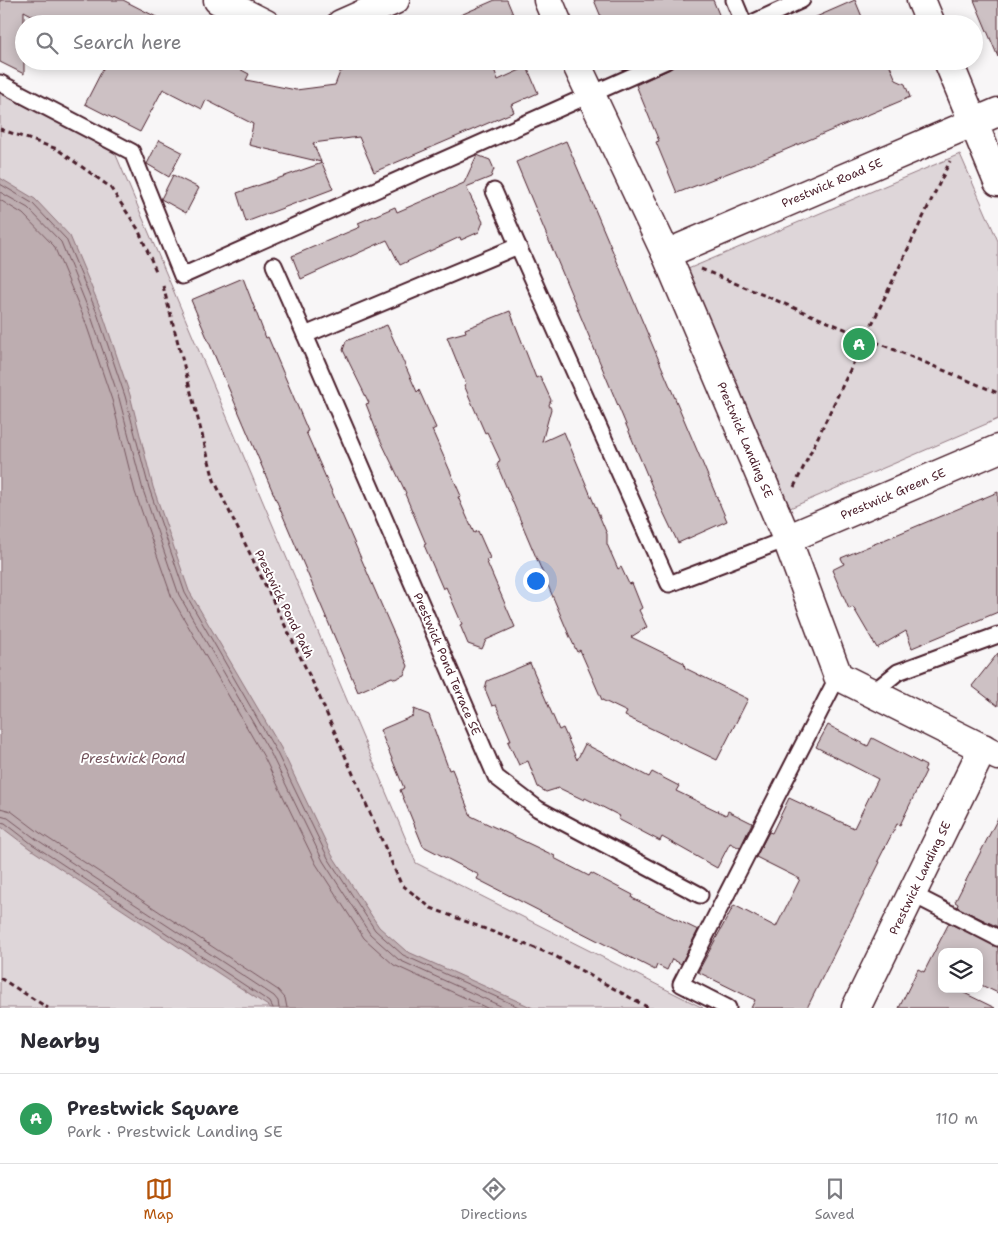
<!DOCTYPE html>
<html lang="en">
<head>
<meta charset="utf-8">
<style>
	body { margin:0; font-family:"Shantell Sans",sans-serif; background:#f7f7f7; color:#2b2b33 }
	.controls { position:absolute; right:15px; bottom:15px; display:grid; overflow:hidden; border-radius:10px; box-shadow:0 2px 12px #0003 }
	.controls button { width:45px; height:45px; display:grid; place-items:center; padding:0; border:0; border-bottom:1px solid #e1e1e2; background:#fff; color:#2b2b33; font:25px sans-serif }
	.you { position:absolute; left:535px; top:580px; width:18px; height:18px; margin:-12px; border:4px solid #fff; border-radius:50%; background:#1a73e8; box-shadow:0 0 0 8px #1a73e833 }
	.badge { display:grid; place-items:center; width:32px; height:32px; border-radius:50%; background:#b45309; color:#fff; font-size:16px; font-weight:700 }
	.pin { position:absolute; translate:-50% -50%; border:2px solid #fff; box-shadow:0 1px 5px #0006 }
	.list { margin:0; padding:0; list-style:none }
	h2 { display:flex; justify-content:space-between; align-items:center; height:65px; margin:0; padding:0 20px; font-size:21px }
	h2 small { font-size:16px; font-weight:400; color:#7c7c81 }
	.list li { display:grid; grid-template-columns:32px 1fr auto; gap:15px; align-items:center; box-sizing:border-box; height:90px; padding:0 20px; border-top:1px solid #e1e1e2 }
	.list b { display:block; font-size:19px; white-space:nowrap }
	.list p { margin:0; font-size:16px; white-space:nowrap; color:#7c7c81 }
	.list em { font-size:16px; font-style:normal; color:#7c7c81 }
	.icon { flex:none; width:28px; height:28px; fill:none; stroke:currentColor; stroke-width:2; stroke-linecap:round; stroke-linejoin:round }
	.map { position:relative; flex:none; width:998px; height:1008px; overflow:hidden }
	.search { position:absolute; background:#fff; box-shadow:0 2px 12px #0003; left:15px; right:15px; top:15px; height:55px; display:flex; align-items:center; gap:12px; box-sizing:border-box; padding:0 18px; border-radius:28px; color:#7c7c81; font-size:19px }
	.sheet { height:155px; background:#fff }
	nav { display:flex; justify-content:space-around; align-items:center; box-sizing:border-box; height:70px; border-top:1px solid #e1e1e2; background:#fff; font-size:14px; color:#7c7c81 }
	nav a { display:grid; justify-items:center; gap:2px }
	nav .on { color:#b45309 }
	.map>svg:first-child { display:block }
	.green { fill:#ded6d9; stroke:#947a82 }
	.water { fill:#bdadb0; stroke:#8f747b }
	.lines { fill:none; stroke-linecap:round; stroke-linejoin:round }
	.shore { stroke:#785860; stroke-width:1 }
	.building { fill:#cdc1c4; stroke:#4a1f2b }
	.lane-casing { stroke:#4a1f2b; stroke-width:19 }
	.street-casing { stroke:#4a1f2b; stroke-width:31 }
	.secondary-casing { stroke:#4a1f2b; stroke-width:31 }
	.path { stroke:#4a1f2b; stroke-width:3; stroke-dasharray:5 4; stroke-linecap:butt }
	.lane { stroke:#fff; stroke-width:15 }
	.street { stroke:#fff; stroke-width:28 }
	.secondary { stroke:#fff; stroke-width:28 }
	.labels { text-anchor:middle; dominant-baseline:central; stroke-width:4; stroke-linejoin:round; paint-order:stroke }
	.street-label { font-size:12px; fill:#4a1f2b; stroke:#fff }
	.water-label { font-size:14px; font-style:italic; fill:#72515a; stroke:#fff }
</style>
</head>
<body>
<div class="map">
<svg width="998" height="1008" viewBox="0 0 998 1008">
	<rect width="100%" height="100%" fill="#f8f6f7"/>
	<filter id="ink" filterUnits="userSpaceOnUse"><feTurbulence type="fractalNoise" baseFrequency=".02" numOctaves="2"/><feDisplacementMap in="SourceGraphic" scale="10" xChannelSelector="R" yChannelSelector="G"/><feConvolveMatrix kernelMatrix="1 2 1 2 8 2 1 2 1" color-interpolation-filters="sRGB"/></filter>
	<g filter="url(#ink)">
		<!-- green -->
		<g class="green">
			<polygon points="0,90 113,148 416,863 703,1008 0,1008"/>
			<polygon points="960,154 998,241 998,419 790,508 688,269"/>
		</g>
		<!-- water -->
		<polygon class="water" points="0,178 35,199 70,236 102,312 130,395 153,487 189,591 281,748 332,855 379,927 406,951 533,1008 271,1008 29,848 0,826"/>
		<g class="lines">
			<!-- shore -->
			<g class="shore">
				<polyline points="0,184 32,203 66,239 97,313 125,396 149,488 185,593 276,751 328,858 375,930 403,955 521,1008"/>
				<polyline points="0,192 28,208 61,242 91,316 119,398 143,490 179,595 271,754 323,861 370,934 399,960 505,1008"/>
				<polyline points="0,200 23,214 54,246 84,318 112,400 135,492 172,598 264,757 316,864 364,938 394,965 487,1008"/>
				<polyline points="0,808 11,811 40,833 278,990 285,998 287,1008"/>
				<polyline points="0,816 8,818 36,839 274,996 278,1001 279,1008"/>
				<polyline points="0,822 5,823 32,844 270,1002 273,1008"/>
			</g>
		</g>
		<!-- building -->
		<g class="building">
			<polygon points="0,0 123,0 170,24 48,24 24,11 24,74 0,62"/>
			<polygon points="495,0 507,0 517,24 440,24"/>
			<polygon points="594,0 713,0 723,24 604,24"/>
			<polygon points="855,0 865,24 800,24"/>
			<polygon points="974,0 998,0 998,57"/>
			<polygon points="107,61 218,61 228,67 230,64 249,74 246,80 296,90 335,85 340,72 365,61 491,61 498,80 527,67 538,93 511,105 514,112 374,172 359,137 313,143 321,162 249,145 253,124 206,100 202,109 163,89 140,132 85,104"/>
			<polygon points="675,61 888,61 896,80 905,84 910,97 759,161 677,193 656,142 659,141 636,85 670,69"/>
			<polygon points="159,140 182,152 169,177 147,164"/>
			<polygon points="566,141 727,521 678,543 658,501 516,162"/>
			<polygon points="477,155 490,160 494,169 491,177 466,187 483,222 479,232 461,240 460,237 400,265 387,240 301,279 292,256 360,227 358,223 395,207 397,212 464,183"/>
			<polygon points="322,163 333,189 246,222 237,193"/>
			<polygon points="173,175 199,188 186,213 161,199"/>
			<polygon points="243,278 266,338 268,337 308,431 306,432 408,666 404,675 395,679 392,677 358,692 191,300"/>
			<polygon points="510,311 536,378 540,376 551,400 549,405 551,409 542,442 564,432 607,534 607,544 618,569 621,567 629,584 632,583 642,608 639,610 647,627 631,637 684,663 685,668 748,699 717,760 625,716 627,712 602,700 580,650 577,652 569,635 497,465 500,460 487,432 485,433 464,385 466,384 447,337 466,332 465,329"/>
			<polygon points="387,325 417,392 419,390 436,428 432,430 461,496 458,497 474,533 478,531 490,558 486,560 515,627 486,640 482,649 468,644 460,625 462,624 446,587 443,589 424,545 426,544 405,494 406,493 378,435 366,404 369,403 343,350 346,341"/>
			<polygon points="998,492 998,612 912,648 906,631 877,648 853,607 849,609 832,570 844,564 841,558"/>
			<polygon points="998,653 998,706 972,686"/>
			<polygon points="530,663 559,730 563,728 577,760 585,744 649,777 652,772 679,786 676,791 726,815 728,811 752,823 740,848 730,843 717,868 662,837 660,841 618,819 620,816 585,798 584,800 559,788 546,792 538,787 528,761 519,765 508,742 511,740 496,705 492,706 485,689 487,681"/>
			<polygon points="414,709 429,715 449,770 452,769 471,816 555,856 554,858 589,876 591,873 633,895 632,898 698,930 681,964 672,959 667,970 657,965 655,970 477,879 479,875 423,846 400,790 404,788 380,730 413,716"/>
			<polygon points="828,725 868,746 872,738 926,766 924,770 926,771 900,825 897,824 878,861 880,862 807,1008 751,1008 755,1000 698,972 734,905 776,927 800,879 756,857 769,832 772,833 789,798 854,828 878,779 816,747"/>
			<polygon points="998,818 998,927 957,907 958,904 955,902"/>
			<polygon points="949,923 998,947 998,993 979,984 979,952 942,952 942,989 956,989 995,1008 899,1008 918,969 924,972"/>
		</g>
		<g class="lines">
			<defs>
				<g id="lane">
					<polyline points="734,0 744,24"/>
					<polyline points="750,24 802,0"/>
					<polyline points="0,83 132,152 182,276 666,61"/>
					<polyline points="494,191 518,246"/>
					<polyline points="274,265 305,335"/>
					<polyline points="872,693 898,672 998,635"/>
					<polyline points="912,894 998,938"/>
					<polyline points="700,895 538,809 496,777 305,335 518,246 669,584 787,539"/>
					<polyline points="728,1008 681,984 838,676"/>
				</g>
				<g id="street">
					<polyline points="218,0 266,24"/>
					<polyline points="548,0 558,24"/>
					<polyline points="341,24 395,0"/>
					<polyline points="575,61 666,254 787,539 838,676 998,756"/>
					<polyline points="666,254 998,112"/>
					<polyline points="787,539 998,449"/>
					<polyline points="856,1008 983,748"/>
				</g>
				<g id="secondary">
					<polyline points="921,0 931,24"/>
					<polyline points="948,61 998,182"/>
				</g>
			</defs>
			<!-- lane casing -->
			<use href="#lane" class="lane-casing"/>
			<!-- street casing -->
			<use href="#street" class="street-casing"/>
			<!-- secondary casing -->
			<use href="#secondary" class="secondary-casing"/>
			<!-- path -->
			<g class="path">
				<polyline points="0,129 57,149 110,187 138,229 156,271"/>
				<polyline points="701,269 998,393"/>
				<polyline points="163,286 214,480 316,689 401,884 431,908 553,955 649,1008"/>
				<polyline points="794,487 950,161"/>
				<polyline points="0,978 48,1008"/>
			</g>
			<!-- lane -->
			<use href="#lane" class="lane"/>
			<!-- street -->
			<use href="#street" class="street"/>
			<!-- secondary -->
			<use href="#secondary" class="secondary"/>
		</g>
	</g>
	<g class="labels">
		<!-- street labels -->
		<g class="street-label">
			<text transform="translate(832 183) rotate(-23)">Prestwick Road SE</text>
			<text transform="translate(745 440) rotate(67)">Prestwick Landing SE</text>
			<text transform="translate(893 494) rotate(-23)">Prestwick Green SE</text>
			<text transform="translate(284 604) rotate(64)">Prestwick Pond Path</text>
			<text transform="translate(447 664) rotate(67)">Prestwick Pond Terrace SE</text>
			<text transform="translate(920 878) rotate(-64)">Prestwick Landing SE</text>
		</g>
		<!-- water labels -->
		<g class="water-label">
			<text x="133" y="758">Prestwick Pond</text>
		</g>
	</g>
</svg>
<div class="controls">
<button><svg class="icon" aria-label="layers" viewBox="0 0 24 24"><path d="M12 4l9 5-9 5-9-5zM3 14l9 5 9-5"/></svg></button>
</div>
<div class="you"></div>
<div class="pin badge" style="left:859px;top:344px;background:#2e9e5b">A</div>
<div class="search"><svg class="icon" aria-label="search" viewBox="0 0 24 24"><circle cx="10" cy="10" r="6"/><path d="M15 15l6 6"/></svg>Search here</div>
</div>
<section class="sheet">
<h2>Nearby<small></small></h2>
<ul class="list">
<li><span class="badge" style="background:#2e9e5b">A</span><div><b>Prestwick Square</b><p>Park · Prestwick Landing SE</p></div><em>110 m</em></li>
</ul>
</section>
<nav>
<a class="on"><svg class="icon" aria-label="map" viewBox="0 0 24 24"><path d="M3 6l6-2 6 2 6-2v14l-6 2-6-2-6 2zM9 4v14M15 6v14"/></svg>Map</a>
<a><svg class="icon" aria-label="directions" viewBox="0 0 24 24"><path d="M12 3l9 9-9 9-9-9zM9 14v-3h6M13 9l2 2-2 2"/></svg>Directions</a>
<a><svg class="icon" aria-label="saved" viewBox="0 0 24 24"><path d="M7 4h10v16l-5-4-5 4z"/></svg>Saved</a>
</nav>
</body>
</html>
